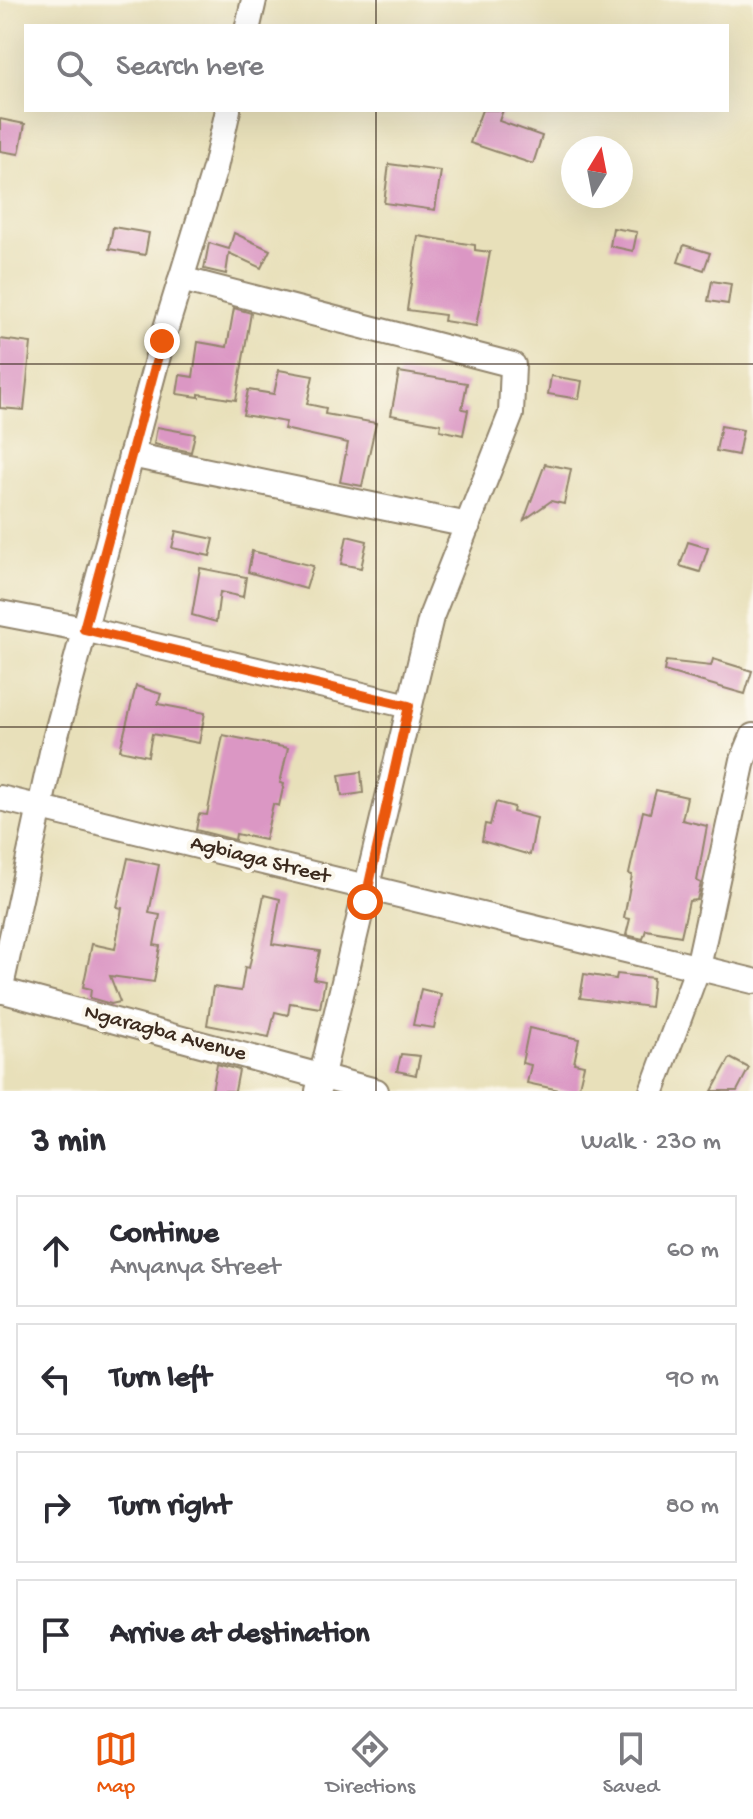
<!DOCTYPE html>
<html lang="en">
<head>
<meta charset="utf-8">
<style>
	body { margin:0; font-family:"Gochi Hand",sans-serif; background:#f7f7f7; color:#2b2b33 }
	.compass { position:absolute; left:561px; top:136px; width:72px; height:72px; border-radius:50%; background:#fff; box-shadow:0 8px 32px #0002; rotate:10deg }
	.stop { position:absolute; width:24px; height:24px; margin:-18px; border:6px solid #ea580c; border-radius:50%; background:#fff }
	.stop.end { background:#ea580c; border-color:#fff; box-shadow:0 2px 8px #0008 }
	.list { margin:0; padding:0; list-style:none }
	h2 { display:flex; justify-content:space-between; align-items:center; height:104px; margin:0; padding:0 32px; font-size:34px }
	h2 small { font-size:26px; font-weight:400; color:#7c7c81 }
	.list li { display:grid; grid-template-columns:52px 1fr auto; gap:24px; align-items:center; box-sizing:border-box; height:112px; margin:0 16px 16px; padding:0 16px; border:2px solid #e1e1e2; border-radius:0px }
	.list b { display:block; font-size:30px; white-space:nowrap }
	.list p { margin:0; font-size:26px; white-space:nowrap; color:#7c7c81 }
	.list em { font-size:26px; font-style:normal; color:#7c7c81 }
	.icon { flex:none; width:44px; height:44px; fill:none; stroke:currentColor; stroke-width:2; stroke-linecap:round; stroke-linejoin:round }
	.map { position:relative; flex:none; width:753px; height:1091px; overflow:hidden }
	.search { position:absolute; background:#fff; box-shadow:0 8px 32px #0002; left:24px; right:24px; top:24px; height:88px; display:flex; align-items:center; gap:20px; box-sizing:border-box; padding:0 28px; border-radius:0px; color:#7c7c81; font-size:30px }
	.sheet { height:616px; background:#fff }
	nav { display:flex; justify-content:space-around; align-items:center; box-sizing:border-box; height:112px; border-top:2px solid #e1e1e2; background:#fff; font-size:22px; color:#7c7c81 }
	nav a { display:grid; justify-items:center; gap:4px }
	nav .on { color:#ea580c }
	.map>svg:first-child { display:block }
	.building { fill:#db97c4 }
	.lines { fill:none; stroke-linecap:round; stroke-linejoin:round }
	.street-casing { stroke:#92856c; stroke-width:28 }
	.street { stroke:#fff; stroke-width:24 }
	.route { stroke:#ea580c; stroke-width:10 }
	.grid { fill:none; stroke:#3b2a1e; stroke-width:2; stroke-opacity:0.55 }
	.labels { text-anchor:middle; dominant-baseline:central; stroke-width:8; stroke-linejoin:round; paint-order:stroke }
	.street-label { font-size:22px; fill:#3b2a1e; stroke:#fbf7ec }
</style>
</head>
<body>
<div class="map">
<svg width="753" height="1091" viewBox="0 0 753 1091">
	<rect width="100%" height="100%" fill="#fbf7ec"/>
	<filter id="ink" filterUnits="userSpaceOnUse"><feTurbulence type="fractalNoise" baseFrequency=".0125" numOctaves="2"/><feDisplacementMap in="SourceGraphic" scale="16" xChannelSelector="R" yChannelSelector="G"/><feConvolveMatrix kernelMatrix="1 2 1 2 8 2 1 2 1" color-interpolation-filters="sRGB"/></filter>
	<filter id="wash" filterUnits="userSpaceOnUse"><feTurbulence type="fractalNoise" baseFrequency=".006" numOctaves="4" result="noise"/><feDisplacementMap in="SourceGraphic" scale="32" xChannelSelector="R" yChannelSelector="G"/><feGaussianBlur stdDeviation="1.8" result="paint"/><feColorMatrix in="noise" values="0 0 0 0 0 0 0 0 0 0 0 0 0 0 0 0 0 1.4 0 .05"/><feComposite in="paint" operator="in"/></filter>
	<g filter="url(#wash)">
		<rect width="100%" height="100%" fill="#e8e0ba"/>
		<g id="blocks">
			<!-- building -->
			<g class="building">
				<polygon points="482,110 503,110 499,121 542,136 533,164 470,143"/>
				<polygon points="0,119 25,124 19,154 0,151"/>
				<polygon points="389,164 441,171 435,210 384,203"/>
				<polygon points="113,227 149,233 145,255 109,249"/>
				<polygon points="613,228 637,232 633,251 610,246"/>
				<polygon points="234,233 270,250 261,268 229,253 226,274 204,269 209,243 229,249"/>
				<polygon points="418,236 475,245 475,250 490,252 476,326 444,321 445,315 407,310"/>
				<polygon points="684,245 710,253 704,270 678,262"/>
				<polygon points="712,281 731,284 728,304 708,301"/>
				<polygon points="234,308 251,313 236,400 199,394 199,397 177,394 180,375 193,377 198,342 227,347"/>
				<polygon points="0,339 31,343 24,410 0,408"/>
				<polygon points="279,370 313,376 307,404 326,408 325,414 376,423 362,486 340,482 348,443 284,429 286,422 243,415 248,390 274,394"/>
				<polygon points="399,372 467,383 462,409 468,410 463,435 440,430 441,424 391,415"/>
				<polygon points="551,376 582,381 579,399 548,394"/>
				<polygon points="721,426 743,430 738,455 716,451"/>
				<polygon points="157,427 195,434 191,452 154,444"/>
				<polygon points="545,464 571,469 564,504 551,501 524,520"/>
				<polygon points="176,531 214,539 210,556 172,548"/>
				<polygon points="347,536 367,541 361,568 341,564"/>
				<polygon points="688,542 708,548 700,572 680,566"/>
				<polygon points="252,551 313,566 306,589 248,572"/>
				<polygon points="200,568 246,577 243,597 220,592 216,622 192,615"/>
				<polygon points="713,659 752,671 745,694 664,671 666,661 711,666"/>
				<polygon points="136,686 161,694 158,704 205,713 199,743 152,734 148,756 120,750"/>
				<polygon points="223,735 288,748 280,783 284,784 279,806 273,804 265,840 236,834 235,840 196,830 199,814 207,815"/>
				<polygon points="361,772 363,793 342,796 339,775"/>
				<polygon points="656,790 687,797 682,820 707,826 697,881 701,883 697,900 689,901 681,936 646,930 643,939 626,935 630,919 624,918 632,875 629,874 643,811 650,813"/>
				<polygon points="496,802 514,807 513,812 537,818 530,855 482,841 485,824 490,825"/>
				<polygon points="128,858 159,865 149,913 160,915 154,945 160,946 154,982 110,976 120,1002 111,1004 90,998 91,989 83,987 92,944 115,949 122,908 117,907"/>
				<polygon points="264,895 280,899 272,944 320,951 314,979 325,981 320,1008 290,1003 288,1015 275,1012 269,1037 207,1025 213,987 241,991 245,967 249,968"/>
				<polygon points="584,974 616,979 617,974 653,978 650,1007 580,998"/>
				<polygon points="421,989 441,994 434,1028 413,1025"/>
				<polygon points="529,1028 579,1039 574,1063 584,1065 578,1091 564,1091 527,1083 531,1065 522,1063"/>
				<polygon points="401,1054 420,1056 416,1075 397,1071"/>
				<polygon points="730,1058 749,1068 737,1091 712,1091"/>
				<polygon points="217,1064 239,1070 235,1091 212,1091"/>
			</g>
		</g>
	</g>
	<g filter="url(#ink)">
		<use href="#blocks" fill-opacity="0" stroke="#92856c" stroke-width="2"/>
		<g class="lines">
			<defs>
				<g id="street">
					<polyline points="248,26 254,0"/>
					<polyline points="181,279 513,365 511,414 431,617 318,1091"/>
					<polyline points="131,455 468,525"/>
					<polyline points="0,613 84,629 409,706"/>
					<polyline points="0,798 753,981"/>
					<polyline points="0,990 376,1091"/>
					<polyline points="0,991 54,743 162,341 215,168 228,110"/>
					<polyline points="652,1091 698,967 743,760 753,736"/>
				</g>
			</defs>
			<!-- street casing -->
			<use href="#street" class="street-casing"/>
			<!-- street -->
			<use href="#street" class="street"/>
		</g>
	</g>
	<g class="lines" filter="url(#ink)">
		<!-- route -->
		<polyline class="route" points="162,341 84,629 409,706 365,902"/>
	</g>
	<!-- grid -->
	<path class="grid" d="M 376,0 L 376,26M 376,110 L 376,1091M 0,364 L 753,364M 0,727 L 753,727"/>
	<g class="labels">
		<!-- street labels -->
		<g class="street-label">
			<text transform="translate(260 861) rotate(14)">Agbiaga Street</text>
			<text transform="translate(165 1034) rotate(15)">Ngaragba Avenue</text>
		</g>
	</g>
</svg>
<svg class="compass" viewBox="-18 -18 36 36"><path d="M0-13l5 13h-10z" fill="#e53935"/><path d="M0 13l5-13h-10z" fill="#7c7c81"/></svg>
<div class="stop" style="left:365px;top:902px"></div>
<div class="stop end" style="left:162px;top:341px"></div>
<div class="search"><svg class="icon" aria-label="search" viewBox="0 0 24 24"><circle cx="10" cy="10" r="6"/><path d="M15 15l6 6"/></svg>Search here</div>
</div>
<section class="sheet">
<h2>3 min<small>Walk · 230 m</small></h2>
<ul class="list">
<li><svg class="icon" aria-label="ahead" viewBox="0 0 24 24"><path d="M12 20V5M6 11l6-6 6 6"/></svg><div><b>Continue</b><p>Anyanya Street</p></div><em>60 m</em></li>
<li><svg class="icon" aria-label="left" viewBox="0 0 24 24"><path d="M17 20v-9H6M10 6l-5 5 5 5"/></svg><div><b>Turn left</b></div><em>90 m</em></li>
<li><svg class="icon" aria-label="right" viewBox="0 0 24 24"><path d="M7 20v-9h11M14 6l5 5-5 5"/></svg><div><b>Turn right</b></div><em>80 m</em></li>
<li><svg class="icon" aria-label="arrive" viewBox="0 0 24 24"><path d="M6 21V4h12l-3 4 3 4H6"/></svg><div><b>Arrive at destination</b></div></li>
</ul>
</section>
<nav>
<a class="on"><svg class="icon" aria-label="map" viewBox="0 0 24 24"><path d="M3 6l6-2 6 2 6-2v14l-6 2-6-2-6 2zM9 4v14M15 6v14"/></svg>Map</a>
<a><svg class="icon" aria-label="directions" viewBox="0 0 24 24"><path d="M12 3l9 9-9 9-9-9zM9 14v-3h6M13 9l2 2-2 2"/></svg>Directions</a>
<a><svg class="icon" aria-label="saved" viewBox="0 0 24 24"><path d="M7 4h10v16l-5-4-5 4z"/></svg>Saved</a>
</nav>
</body>
</html>
